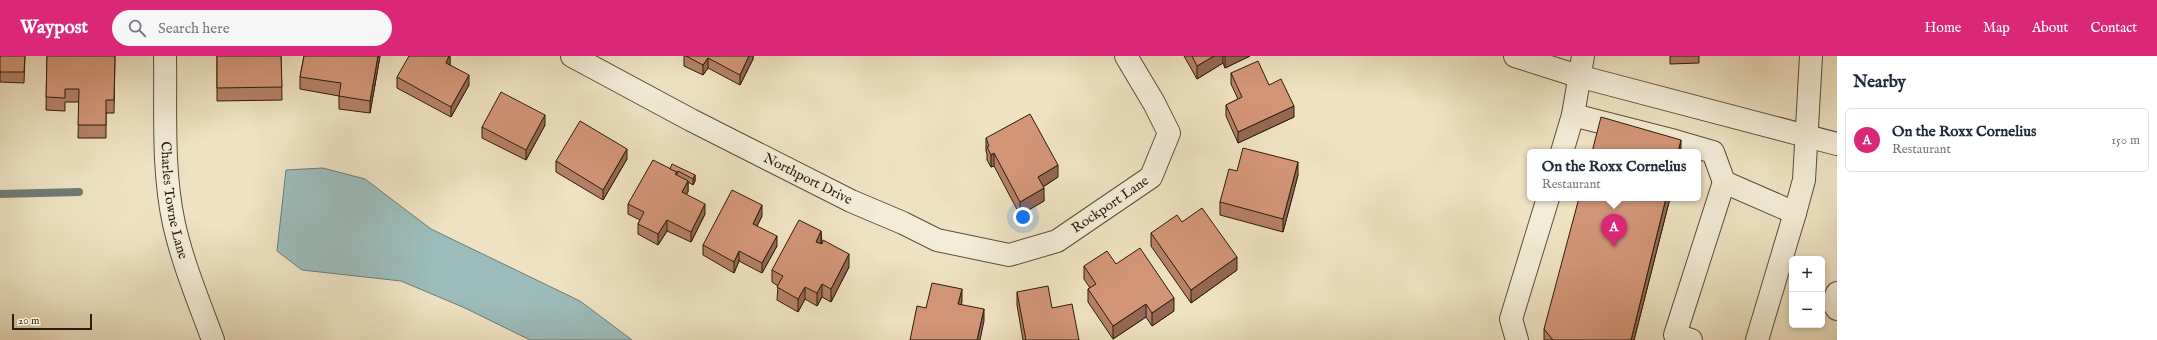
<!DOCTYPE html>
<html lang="en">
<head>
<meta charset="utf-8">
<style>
	body { margin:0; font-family:"IM FELL English",serif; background:#f6f6f7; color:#1f2937 }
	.controls { position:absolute; right:12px; bottom:12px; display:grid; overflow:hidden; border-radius:6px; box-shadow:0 2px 6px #0003 }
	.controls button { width:36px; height:36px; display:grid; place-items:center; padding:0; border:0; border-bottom:1px solid #e0e1e3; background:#fff; color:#1f2937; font:20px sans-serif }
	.scale { position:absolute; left:12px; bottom:10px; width:80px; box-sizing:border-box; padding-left:4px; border:2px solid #2b1d0b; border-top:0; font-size:11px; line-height:14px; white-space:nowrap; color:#2b1d0b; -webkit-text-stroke:3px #f4ecd7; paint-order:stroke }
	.you { position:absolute; left:1023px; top:161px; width:14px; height:14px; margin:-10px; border:3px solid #fff; border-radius:50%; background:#1a73e8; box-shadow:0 0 0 6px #1a73e833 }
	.badge { display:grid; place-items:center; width:26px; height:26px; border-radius:50%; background:#db2777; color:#fff; font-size:13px; font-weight:700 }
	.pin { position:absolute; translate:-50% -33px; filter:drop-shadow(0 1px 2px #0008) }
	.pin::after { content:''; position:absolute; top:21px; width:14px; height:12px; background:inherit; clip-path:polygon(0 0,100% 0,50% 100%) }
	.popup { position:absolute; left:1527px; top:93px; width:174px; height:52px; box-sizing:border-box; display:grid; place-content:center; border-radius:6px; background:#fff; filter:drop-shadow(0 1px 3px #0005); font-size:13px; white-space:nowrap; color:#747a83 }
	.popup b { font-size:15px; color:#1f2937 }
	.popup::after { content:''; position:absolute; left:50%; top:100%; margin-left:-8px; border:8px solid transparent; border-top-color:#fff }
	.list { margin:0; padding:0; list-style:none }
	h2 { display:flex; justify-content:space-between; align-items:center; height:52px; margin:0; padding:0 16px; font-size:17px }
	h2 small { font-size:13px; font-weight:400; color:#747a83 }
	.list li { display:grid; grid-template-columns:26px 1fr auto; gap:12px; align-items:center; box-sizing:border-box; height:64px; margin:0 8px 8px; padding:0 8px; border:1px solid #e0e1e3; border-radius:6px }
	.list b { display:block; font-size:15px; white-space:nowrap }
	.list p { margin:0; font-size:13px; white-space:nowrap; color:#747a83 }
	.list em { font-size:13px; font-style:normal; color:#747a83 }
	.icon { flex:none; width:22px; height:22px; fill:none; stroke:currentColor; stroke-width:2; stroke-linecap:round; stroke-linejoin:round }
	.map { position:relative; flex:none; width:1837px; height:284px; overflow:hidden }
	header { display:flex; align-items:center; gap:24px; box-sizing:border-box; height:56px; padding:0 20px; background:#db2777; color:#fff }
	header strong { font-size:19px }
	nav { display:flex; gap:22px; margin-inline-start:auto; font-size:14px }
	.search { width:280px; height:36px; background:#f6f6f7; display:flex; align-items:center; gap:10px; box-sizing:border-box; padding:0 14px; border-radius:22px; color:#747a83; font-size:15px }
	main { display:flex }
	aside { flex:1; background:#fff }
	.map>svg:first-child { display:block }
	.water { fill:#9bbcba; stroke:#6e7c74 }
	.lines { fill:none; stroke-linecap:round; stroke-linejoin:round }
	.stream { stroke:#6e7c74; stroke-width:8 }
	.minor-casing { stroke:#5c4e39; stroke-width:24 }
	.minor { stroke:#f4ecd7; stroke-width:22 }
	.wall { fill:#b58067; stroke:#2b1d0b }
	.shaded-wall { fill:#946854; stroke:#2b1d0b }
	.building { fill:#d39578; stroke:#2b1d0b }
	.labels { text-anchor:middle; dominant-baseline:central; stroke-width:3; stroke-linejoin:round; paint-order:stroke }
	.street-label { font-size:14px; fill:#2b1d0b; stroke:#f4ecd7 }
</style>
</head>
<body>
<header>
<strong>Waypost</strong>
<div class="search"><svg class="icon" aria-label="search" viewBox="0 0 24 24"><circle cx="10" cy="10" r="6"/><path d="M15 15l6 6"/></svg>Search here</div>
<nav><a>Home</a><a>Map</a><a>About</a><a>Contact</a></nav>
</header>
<main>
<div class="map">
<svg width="1837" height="284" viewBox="0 0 1837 284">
	<rect width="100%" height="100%" fill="#eee2c2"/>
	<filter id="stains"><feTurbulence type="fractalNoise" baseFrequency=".005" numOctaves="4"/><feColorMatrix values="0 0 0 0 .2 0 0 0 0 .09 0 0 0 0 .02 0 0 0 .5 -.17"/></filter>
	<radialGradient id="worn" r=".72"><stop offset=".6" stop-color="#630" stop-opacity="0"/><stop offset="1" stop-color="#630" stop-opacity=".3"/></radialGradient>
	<!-- water -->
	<polygon class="water" points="323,112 365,123 431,173 580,245 632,284 530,284 465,252 401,225 302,214 277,195 286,114"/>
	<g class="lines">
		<!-- stream -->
		<polyline class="stream" points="0,138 79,136"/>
		<defs>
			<g id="minor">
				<path id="s1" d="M 165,0 C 166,55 162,113 174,168 C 183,208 199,246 213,284"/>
				<path id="s2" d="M 572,0 L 691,64 L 851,145 L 903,167 L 937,184 L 1009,199 L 1057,185 L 1151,121 L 1169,77 L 1154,47 L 1126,0"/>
				<polyline points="1515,0 1578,20 1837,88"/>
				<polyline points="1573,59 1675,85 1713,96 1724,126"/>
				<polyline points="1562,96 1573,59 1583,0"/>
				<polyline points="1837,237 1833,247 1837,253"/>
				<polyline points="1517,284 1511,263 1548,142"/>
				<polyline points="1691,284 1675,279 1724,126 1795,157 1804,124 1811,0"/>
				<polyline points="1757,284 1795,157"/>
			</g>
		</defs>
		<!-- minor casing -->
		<use href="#minor" class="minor-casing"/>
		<!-- minor -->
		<use href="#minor" class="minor"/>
	</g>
	<!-- wall -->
	<g class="wall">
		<polygon points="0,0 25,0 24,27 0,26"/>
		<polygon points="47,0 115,0 114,57 106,57 106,82 78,82 79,46 65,46 65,55 46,54"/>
		<polygon points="217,0 281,0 282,44 217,45"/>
		<polygon points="304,0 380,0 370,57 339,53 339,40 300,33 300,21"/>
		<polygon points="450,0 450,9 469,29 451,61 397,32 397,21"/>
		<polygon points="684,0 753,0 753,3 740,29 708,12 703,19 684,10"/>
		<polygon points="1184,0 1250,0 1225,12 1223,7 1197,23"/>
		<polygon points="1670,0 1699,0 1699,7 1670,8"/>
		<polygon points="1231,17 1269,29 1294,61 1238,87 1226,60 1226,49 1238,43 1231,28"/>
		<polygon points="545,69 526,104 482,82 482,71"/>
		<polygon points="986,82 1058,121 1043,131 1044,145 1020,159 994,110 991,111 987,104 987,98 986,95"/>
		<polygon points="627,103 603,144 556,116 556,105"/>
		<polygon points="670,113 695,119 695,125 693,129 688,126 688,136 686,138 705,158 691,186 667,175 658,189 638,178 638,168 640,164 628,158 628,148"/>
		<polygon points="1237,115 1298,119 1283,176 1220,159 1220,146"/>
		<polygon points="1670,142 1634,284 1544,284 1544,273"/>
		<polygon points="762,160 757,170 777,190 762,217 739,205 734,217 703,199 703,189"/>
		<polygon points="1182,166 1237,214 1191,247 1151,190 1151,177"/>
		<polygon points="821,175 822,188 849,211 831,246 822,241 817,250 805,243 798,256 777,244 778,230 772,226 772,214"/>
		<polygon points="1084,210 1174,255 1152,270 1146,261 1113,283 1088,246 1088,233 1090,232 1084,223"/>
		<polygon points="1017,236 1052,252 1079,284 1023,284 1017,249"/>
	</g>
	<!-- shaded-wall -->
	<g class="shaded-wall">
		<polygon points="378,0 380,0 370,57 370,45"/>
		<polygon points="449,0 450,0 450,9 446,7"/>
		<polygon points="749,0 753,0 753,3 740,29 740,19"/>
		<polygon points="1214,0 1223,0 1223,7 1197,23 1197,10"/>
		<polygon points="1225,0 1250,0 1225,12"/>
		<polygon points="708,2 708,12 703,19 703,9"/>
		<polygon points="469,19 469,29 451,61 451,51"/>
		<polygon points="1294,50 1294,61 1238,87 1238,76"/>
		<polygon points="545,59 545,69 526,104 526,94"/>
		<polygon points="1681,84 1681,96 1678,96"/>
		<polygon points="627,93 627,103 603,144 603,134"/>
		<polygon points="994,97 994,110 991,111 991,99"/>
		<polygon points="1298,106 1298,119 1283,176 1283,163"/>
		<polygon points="1058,109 1058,121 1038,134 1038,121"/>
		<polygon points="695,119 695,125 693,129 693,123"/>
		<polygon points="688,125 688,136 682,146 682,136"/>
		<polygon points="1044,132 1044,145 1020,159 1020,146"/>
		<polygon points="1666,142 1670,142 1634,284 1631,284"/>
		<polygon points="705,148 705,158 691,186 691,176"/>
		<polygon points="762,149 762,160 753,178 753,168"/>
		<polygon points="667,164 667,175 658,189 658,178"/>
		<polygon points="821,175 821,188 816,186"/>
		<polygon points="777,180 777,190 762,217 762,207"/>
		<polygon points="739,195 739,205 734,217 734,206"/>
		<polygon points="849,198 849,211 831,246 831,233"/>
		<polygon points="1237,201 1237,214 1191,247 1191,234"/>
		<polygon points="822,228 822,241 817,250 817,237"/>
		<polygon points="805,231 805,243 798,256 798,243"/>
		<polygon points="962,233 962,246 958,261 958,248"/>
		<polygon points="1174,242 1174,255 1152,270 1152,257"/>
		<polygon points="1146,248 1146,261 1113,283 1113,270"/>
		<polygon points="984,253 984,265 980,284 977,284"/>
	</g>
	<!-- building -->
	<g class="building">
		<polygon points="0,0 25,0 24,16 0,16"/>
		<polygon points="47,0 115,0 114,44 106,44 106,69 78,69 79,33 65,33 65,42 46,41"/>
		<polygon points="217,0 281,0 282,31 217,32"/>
		<polygon points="304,0 378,0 370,45 339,40 341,27 300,21"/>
		<polygon points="409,0 449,0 446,7 469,19 451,51 397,21"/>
		<polygon points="686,0 749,0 740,19 708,2 703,9"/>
		<polygon points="1192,0 1214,0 1197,10"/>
		<polygon points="1258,5 1269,29 1281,23 1294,50 1238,76 1226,49 1242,41 1231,17"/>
		<polygon points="501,36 545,59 526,94 482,71"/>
		<polygon points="1030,58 1058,109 1038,121 1044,132 1020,146 994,97 991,99 987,91 989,90 986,82"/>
		<polygon points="1601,61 1681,84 1678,96 1592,96"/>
		<polygon points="580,65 627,93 603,134 556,105"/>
		<polygon points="1243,92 1298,106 1283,163 1220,146 1229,113 1237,115"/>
		<polygon points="653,104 677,116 675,118 688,125 682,136 705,148 691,176 667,164 658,178 638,168 644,156 628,148"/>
		<polygon points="672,108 695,119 693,123 678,115 677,118 677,116 670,113"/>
		<polygon points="732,134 762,149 753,168 777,180 762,207 739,195 734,206 703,189"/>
		<polygon points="1579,142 1666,142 1631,284 1553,284 1544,273"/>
		<polygon points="1202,152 1237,201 1191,234 1151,177 1177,159 1182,166"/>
		<polygon points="799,164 821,175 816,186 822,188 823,184 849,198 831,233 822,228 817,237 805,231 798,243 777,231 783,220 772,214"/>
		<polygon points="1140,192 1174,242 1152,257 1146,248 1113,270 1088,233 1096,228 1084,210 1107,195 1116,208"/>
		<polygon points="932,227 962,233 958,248 984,253 977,284 910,284 917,250 926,252"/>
		<polygon points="1048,230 1052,252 1072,248 1079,284 1026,284 1017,236"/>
	</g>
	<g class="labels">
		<!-- street labels -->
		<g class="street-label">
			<text stroke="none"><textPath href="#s2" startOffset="266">Northport Drive</textPath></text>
			<text stroke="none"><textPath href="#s1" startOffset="145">Charles Towne Lane</textPath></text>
			<text stroke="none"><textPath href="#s2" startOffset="597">Rockport Lane</textPath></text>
		</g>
	</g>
	<rect width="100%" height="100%" filter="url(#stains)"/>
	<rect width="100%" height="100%" fill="url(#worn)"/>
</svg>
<div class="controls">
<button>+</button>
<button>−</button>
</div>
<div class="scale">20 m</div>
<div class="you"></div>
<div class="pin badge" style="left:1614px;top:191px">A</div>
<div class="popup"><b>On the Roxx Cornelius</b>Restaurant</div>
</div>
<aside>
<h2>Nearby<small></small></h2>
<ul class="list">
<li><span class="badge">A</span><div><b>On the Roxx Cornelius</b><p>Restaurant</p></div><em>150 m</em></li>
</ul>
</aside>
</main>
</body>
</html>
